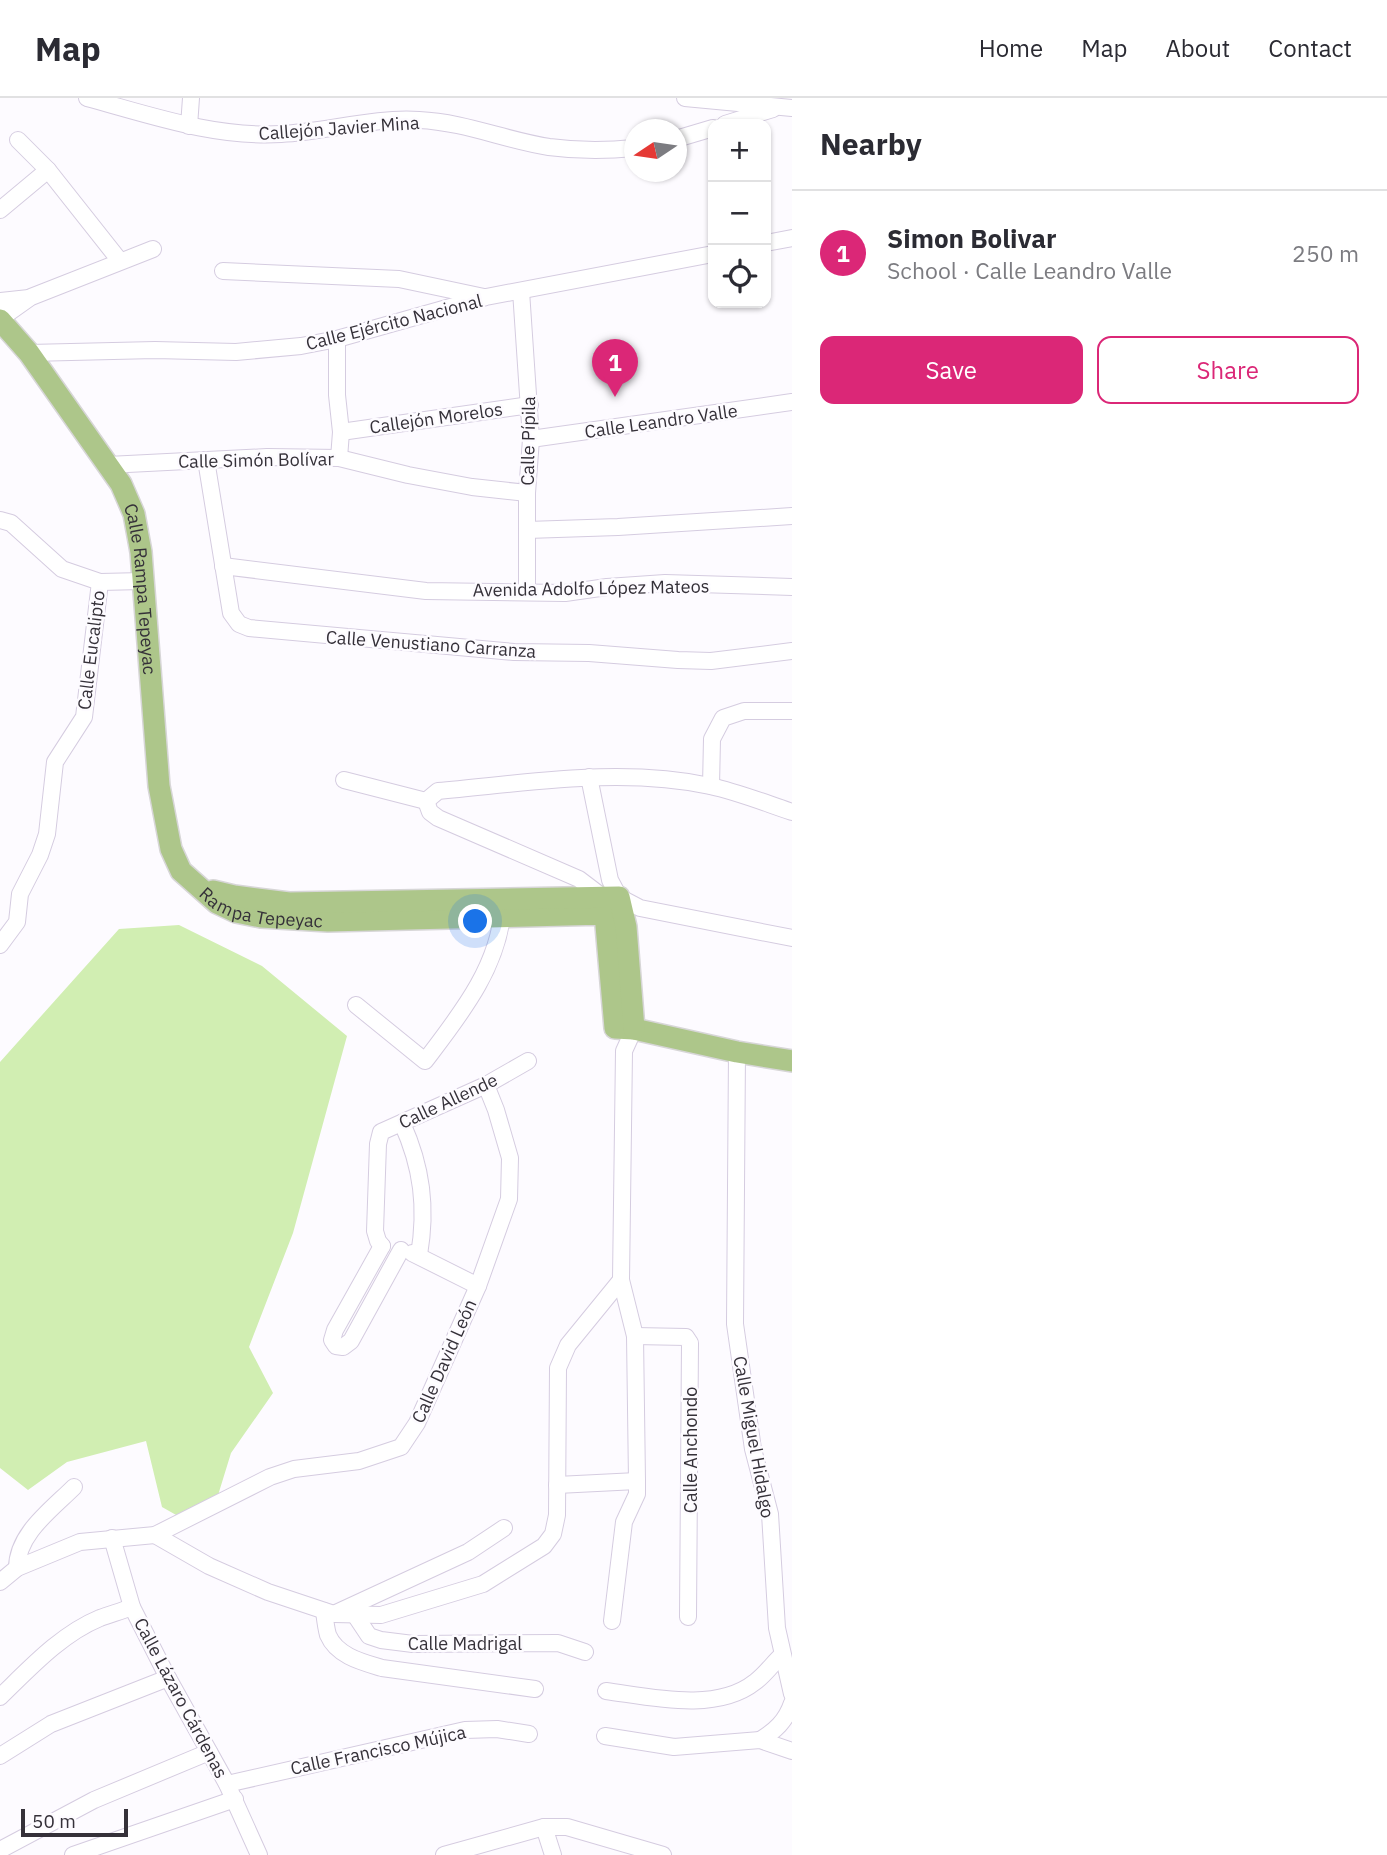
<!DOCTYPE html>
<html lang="en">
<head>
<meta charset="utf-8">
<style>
	body { margin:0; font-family:"IBM Plex Sans",sans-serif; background:#f2f2f3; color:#2b2b33 }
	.controls { position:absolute; right:21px; top:21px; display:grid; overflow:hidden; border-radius:14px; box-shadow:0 2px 5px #0004 }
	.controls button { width:63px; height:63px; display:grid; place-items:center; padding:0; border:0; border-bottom:2px solid #e1e1e2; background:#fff; color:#2b2b33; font:35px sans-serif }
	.compass { position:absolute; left:624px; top:21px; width:63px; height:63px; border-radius:50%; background:#fff; box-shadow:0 2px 5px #0004; rotate:257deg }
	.scale { position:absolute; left:21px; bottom:18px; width:107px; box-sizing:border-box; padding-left:7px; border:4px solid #353139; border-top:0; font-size:19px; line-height:24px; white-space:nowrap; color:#353139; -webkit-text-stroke:5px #fdfbff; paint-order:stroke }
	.you { position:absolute; left:476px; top:824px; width:24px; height:24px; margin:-18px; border:5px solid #fff; border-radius:50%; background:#1a73e8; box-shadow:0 0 0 10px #1a73e833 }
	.badge { display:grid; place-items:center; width:46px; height:46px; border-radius:50%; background:#db2777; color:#fff; font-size:23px; font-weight:700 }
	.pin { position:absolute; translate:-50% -58px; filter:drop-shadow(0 2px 4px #0008) }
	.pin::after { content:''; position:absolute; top:37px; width:24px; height:21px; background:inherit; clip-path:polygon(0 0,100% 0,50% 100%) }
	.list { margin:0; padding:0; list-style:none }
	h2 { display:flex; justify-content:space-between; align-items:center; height:91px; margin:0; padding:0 28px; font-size:30px }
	h2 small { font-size:23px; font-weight:400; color:#7c7c81 }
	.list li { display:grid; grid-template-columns:46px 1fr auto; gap:21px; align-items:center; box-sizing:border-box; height:126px; padding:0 28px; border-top:2px solid #e1e1e2 }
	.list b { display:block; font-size:26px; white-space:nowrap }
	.list p { margin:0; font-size:23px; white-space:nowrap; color:#7c7c81 }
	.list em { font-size:23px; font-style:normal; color:#7c7c81 }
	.actions { display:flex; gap:14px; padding:21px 28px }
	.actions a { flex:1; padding:16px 0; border:2px solid #db2777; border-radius:14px; text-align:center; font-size:24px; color:#db2777 }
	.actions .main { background:#db2777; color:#fff }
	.icon { flex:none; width:38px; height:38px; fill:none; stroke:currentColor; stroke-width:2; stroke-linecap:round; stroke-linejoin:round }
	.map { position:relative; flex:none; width:792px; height:1757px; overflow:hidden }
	header { display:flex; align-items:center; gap:42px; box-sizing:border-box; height:98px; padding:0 35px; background:#fff; border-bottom:2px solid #e1e1e2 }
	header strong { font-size:33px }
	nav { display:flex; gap:38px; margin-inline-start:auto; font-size:24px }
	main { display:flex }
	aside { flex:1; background:#fff }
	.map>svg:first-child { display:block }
	.green { fill:#d1eeb2 }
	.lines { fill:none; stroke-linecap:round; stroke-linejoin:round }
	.minor-casing { stroke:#d5cce0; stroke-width:18 }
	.major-casing { stroke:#d7d6d7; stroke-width:24 }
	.minor { stroke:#fff; stroke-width:16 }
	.major { stroke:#adc68a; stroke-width:21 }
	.labels { text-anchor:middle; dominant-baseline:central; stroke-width:5; stroke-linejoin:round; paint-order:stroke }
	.street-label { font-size:18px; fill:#353139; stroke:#fdfbff }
</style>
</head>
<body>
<header>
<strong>Map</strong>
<nav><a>Home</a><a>Map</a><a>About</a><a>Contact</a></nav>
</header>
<main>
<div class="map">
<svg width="792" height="1757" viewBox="0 0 792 1757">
	<rect width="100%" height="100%" fill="#fdfbff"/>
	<!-- green -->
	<polygon class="green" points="179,827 262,868 347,938 293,1135 249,1249 273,1295 231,1355 215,1407 185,1422 162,1409 146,1343 67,1364 28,1392 0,1370 0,964 119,831"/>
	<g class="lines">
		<defs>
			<g id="minor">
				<path d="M 87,0 C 150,17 215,40 281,36 C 327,34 372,19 419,22 C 464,24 505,42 549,49 C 579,53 605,53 634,50"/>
				<polyline points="685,0 792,10"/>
				<polyline points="725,26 773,11"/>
				<polyline points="189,28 191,0"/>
				<polyline points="676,41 713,30"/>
				<polyline points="18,42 48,72 120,163"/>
				<polyline points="0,112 48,72"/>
				<polyline points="766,145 792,140"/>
				<polyline points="223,173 399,181 484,199"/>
				<polyline points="521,193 531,341 527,395 527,494"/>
				<polyline points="0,203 29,200"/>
				<polyline points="0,221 31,199 153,151"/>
				<polyline points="337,241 337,297 341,334 339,360"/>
				<polyline points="29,255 155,252 236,254 301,248 337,241 486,199 713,156"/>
				<polyline points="341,334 530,307"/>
				<polyline points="531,341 792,304"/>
				<polyline points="206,362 231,515 239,526 249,530 514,554 589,555 678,562 711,563 792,553"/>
				<polyline points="108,367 267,359 339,360 408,377 472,389 527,395"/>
				<polyline points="0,422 11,425 62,471 100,484 143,483"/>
				<polyline points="527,432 618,429 792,418"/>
				<polyline points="223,468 426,493 565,495 607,489 665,485 792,489"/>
				<polyline points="589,679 610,782 619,799 640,810 792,840"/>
				<polyline points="344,682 426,703"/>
				<polyline points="711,688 712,641 723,620 744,613 792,613"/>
				<path d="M 426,703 L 438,693 C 528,685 621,669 710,688 C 738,694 765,705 792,714"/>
				<polyline points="426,703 430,714 438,720 579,781 604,800"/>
				<polyline points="0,847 17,824 20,796 40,757 47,736 55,664 84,619 100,484"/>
				<path d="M 356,907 L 425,963 C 460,917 499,869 503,809"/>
				<polyline points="737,954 735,1226 753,1351 770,1416 777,1530 792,1596"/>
				<path d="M 402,1025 C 422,1069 427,1110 419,1157"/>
				<polyline points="382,1148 378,1143 375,1133 378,1046 381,1034 486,987 528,963"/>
				<polyline points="382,1148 335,1232 332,1242 336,1248 343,1249 351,1243 401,1152"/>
				<polyline points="412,1155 478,1188"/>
				<polyline points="635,1238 686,1239 690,1245 688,1519"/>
				<polyline points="557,1387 637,1383"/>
				<polyline points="155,1437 209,1468 268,1494 334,1516 381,1517 483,1486 544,1448 553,1436 557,1417 558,1270 568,1247 621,1182"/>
				<polyline points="112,1440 132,1509 168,1580 227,1686 259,1757"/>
				<path d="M 17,1470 C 17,1436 51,1412 74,1389"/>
				<polyline points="0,1484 17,1470 80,1444 155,1437 270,1379 294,1371 359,1363 401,1349 417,1325 478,1188 509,1101 510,1060 496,1012 486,987"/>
				<path d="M 324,1513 C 325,1521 326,1530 328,1537 C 337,1558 362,1564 382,1570 L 535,1591"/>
				<polyline points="336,1515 468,1454 504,1430"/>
				<polyline points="355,1517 369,1538 381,1542 413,1546 558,1545 585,1554"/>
				<polyline points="612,1523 624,1424 637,1396 637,1383 635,1238 621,1182 624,953 634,931"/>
				<path d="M 606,1593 C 651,1599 716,1615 755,1584 C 765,1577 773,1565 782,1557"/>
				<path d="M 0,1599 C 30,1570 61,1536 100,1520 C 111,1516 122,1513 132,1509"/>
				<polyline points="605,1638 674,1649 760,1642 792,1653"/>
				<path d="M 760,1642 C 775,1633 786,1623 792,1605"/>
				<polyline points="0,1658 51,1626 168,1580"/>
				<polyline points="227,1686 465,1632 497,1631 529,1636"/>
				<polyline points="544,1729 553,1757"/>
				<polyline points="0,1752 94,1702 209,1654"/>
				<polyline points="73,1757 235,1701"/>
				<polyline points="444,1757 544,1729 567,1729 663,1757"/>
			</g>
			<g id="major">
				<path id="s1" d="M 0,222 L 29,255 L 121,386 L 134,416 L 141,454 L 159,688 L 171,751 L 181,773 L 217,805 L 236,814 L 261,819 L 328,823 L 605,816 L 615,930 L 634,931 L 737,954 L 792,963"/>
				<polyline points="213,793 234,798 289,805 619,799 626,829 634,931"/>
			</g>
		</defs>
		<!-- minor casing -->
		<use href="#minor" class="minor-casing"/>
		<!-- major casing -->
		<use href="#major" class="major-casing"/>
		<!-- minor -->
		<use href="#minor" class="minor"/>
		<!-- major -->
		<use href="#major" class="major"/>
	</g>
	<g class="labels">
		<!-- street labels -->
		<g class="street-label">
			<text transform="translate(339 30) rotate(-4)">Callejón Javier Mina</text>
			<text transform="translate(394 224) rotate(-14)">Calle Ejército Nacional</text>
			<text transform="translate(436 320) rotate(-8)">Callejón Morelos</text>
			<text transform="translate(661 323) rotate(-8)">Calle Leandro Valle</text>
			<text transform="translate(528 343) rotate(-89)">Calle Pípila</text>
			<text transform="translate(256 362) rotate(-1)">Calle Simón Bolívar</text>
			<text transform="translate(591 490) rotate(-1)">Avenida Adolfo López Mateos</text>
			<text stroke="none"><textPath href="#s1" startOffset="312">Calle Rampa Tepeyac</textPath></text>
			<text transform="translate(431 546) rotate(4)">Calle Venustiano Carranza</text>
			<text transform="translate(91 552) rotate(-83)">Calle Eucalipto</text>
			<text stroke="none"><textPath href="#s1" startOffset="691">Rampa Tepeyac</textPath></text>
			<text transform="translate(448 1003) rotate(-25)">Calle Allende</text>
			<text transform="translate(444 1263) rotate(-66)">Calle David León</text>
			<text transform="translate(754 1339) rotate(80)">Calle Miguel Hidalgo</text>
			<text transform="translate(690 1352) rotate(-90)">Calle Anchondo</text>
			<text x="465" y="1545">Calle Madrigal</text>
			<text transform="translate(181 1600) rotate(62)">Calle Lázaro Cárdenas</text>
			<text transform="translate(378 1652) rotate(-12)">Calle Francisco Mújica</text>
		</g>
	</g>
</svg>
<div class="controls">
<button>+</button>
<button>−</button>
<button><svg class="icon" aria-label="locate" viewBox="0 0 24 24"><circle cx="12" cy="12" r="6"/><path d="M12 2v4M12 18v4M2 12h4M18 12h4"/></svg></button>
</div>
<svg class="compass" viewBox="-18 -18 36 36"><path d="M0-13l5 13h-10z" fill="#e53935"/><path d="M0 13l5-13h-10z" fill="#7c7c81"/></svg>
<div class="scale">50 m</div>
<div class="you"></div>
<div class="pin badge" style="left:615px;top:299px">1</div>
</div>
<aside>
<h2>Nearby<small></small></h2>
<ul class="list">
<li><span class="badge">1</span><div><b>Simon Bolivar</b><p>School · Calle Leandro Valle</p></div><em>250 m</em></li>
</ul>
<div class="actions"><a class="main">Save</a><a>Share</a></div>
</aside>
</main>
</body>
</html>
